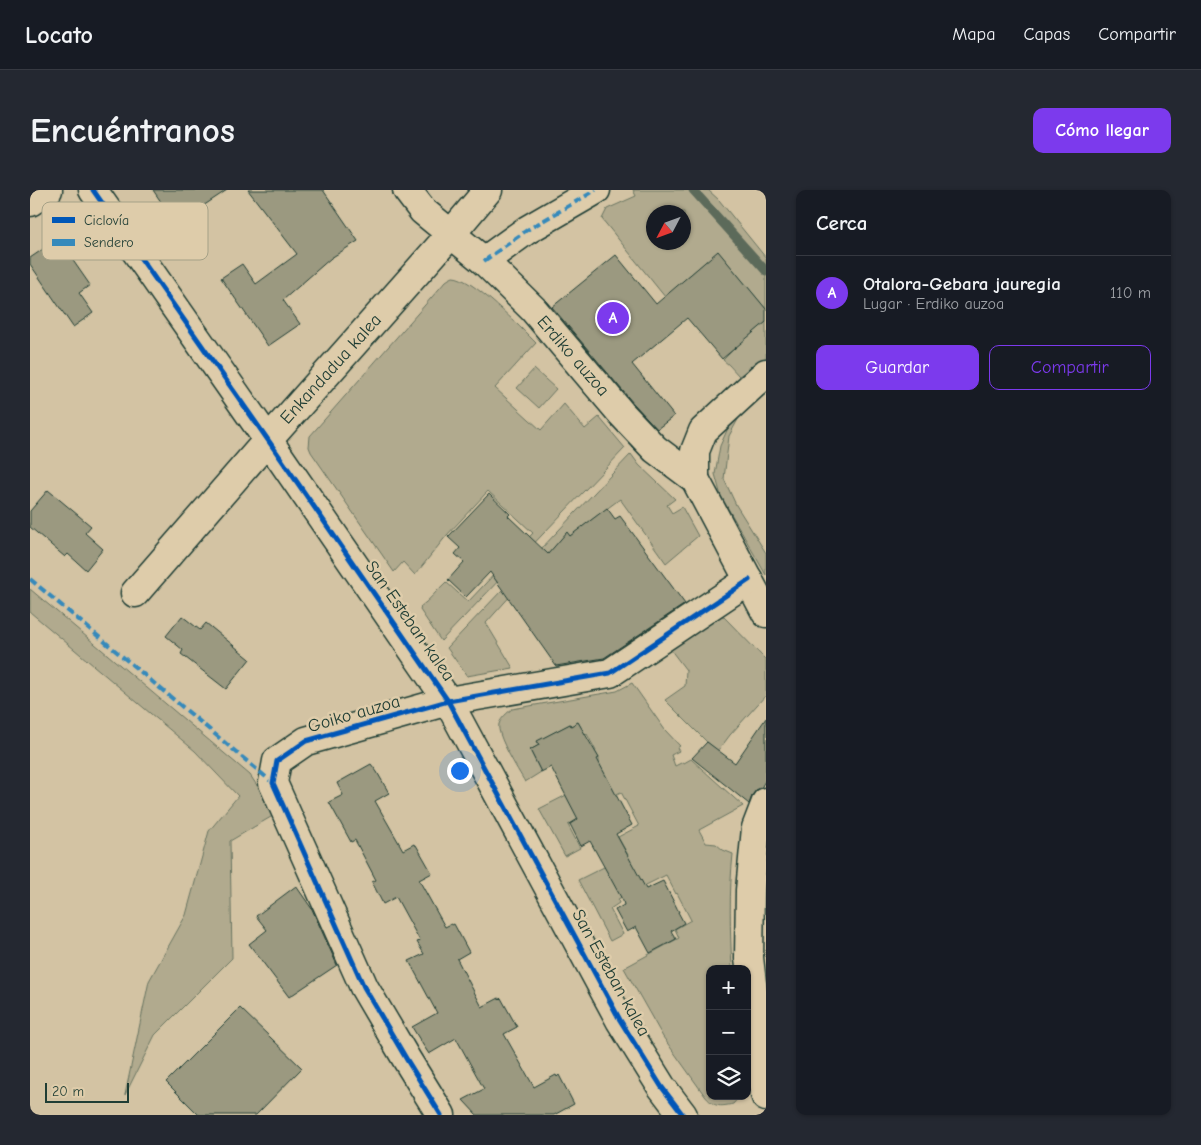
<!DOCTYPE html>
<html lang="es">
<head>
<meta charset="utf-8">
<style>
	body { margin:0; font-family:"Comic Neue",sans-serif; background:#242831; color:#f1f3f6 }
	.controls { position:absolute; right:15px; bottom:15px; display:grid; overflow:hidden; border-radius:10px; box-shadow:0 1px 4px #0004 }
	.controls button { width:45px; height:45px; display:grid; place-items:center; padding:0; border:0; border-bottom:1px solid #363941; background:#171b24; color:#f1f3f6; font:25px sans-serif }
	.compass { position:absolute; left:616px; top:15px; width:45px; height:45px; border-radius:50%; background:#171b24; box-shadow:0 1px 4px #0004; rotate:229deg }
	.scale { position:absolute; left:15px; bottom:12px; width:84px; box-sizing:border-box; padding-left:5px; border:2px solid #1f3d34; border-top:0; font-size:14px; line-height:18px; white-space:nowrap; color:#1f3d34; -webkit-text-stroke:4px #deccaa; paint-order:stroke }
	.you { position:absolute; left:429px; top:580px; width:18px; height:18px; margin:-12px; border:4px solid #fff; border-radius:50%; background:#1a73e8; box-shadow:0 0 0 8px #1a73e833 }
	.badge { display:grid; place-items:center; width:32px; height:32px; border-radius:50%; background:#7c3aed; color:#fff; font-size:16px; font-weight:700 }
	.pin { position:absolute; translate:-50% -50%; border:2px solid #fff; box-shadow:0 1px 5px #0006 }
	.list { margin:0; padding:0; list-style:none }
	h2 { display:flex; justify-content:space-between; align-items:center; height:65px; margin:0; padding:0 20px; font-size:21px }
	h2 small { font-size:16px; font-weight:400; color:#9ea1a6 }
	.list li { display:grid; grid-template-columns:32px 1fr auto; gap:15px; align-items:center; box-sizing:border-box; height:75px; padding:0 20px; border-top:1px solid #363941 }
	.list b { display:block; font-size:19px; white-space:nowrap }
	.list p { margin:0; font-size:16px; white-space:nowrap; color:#9ea1a6 }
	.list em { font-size:16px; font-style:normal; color:#9ea1a6 }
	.actions { display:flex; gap:10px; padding:15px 20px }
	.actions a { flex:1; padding:11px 0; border:1px solid #7c3aed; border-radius:10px; text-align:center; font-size:18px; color:#7c3aed }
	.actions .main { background:#7c3aed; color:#fff }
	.icon { flex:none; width:28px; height:28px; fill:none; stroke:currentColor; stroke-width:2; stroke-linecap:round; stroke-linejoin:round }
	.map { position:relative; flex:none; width:736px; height:925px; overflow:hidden; border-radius:10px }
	header { display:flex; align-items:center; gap:30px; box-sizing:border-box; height:70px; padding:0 25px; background:#171b24; border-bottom:1px solid #363941 }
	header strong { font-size:24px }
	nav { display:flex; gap:28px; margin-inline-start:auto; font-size:18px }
	.intro { display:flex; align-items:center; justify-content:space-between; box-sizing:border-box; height:120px; padding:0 30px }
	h1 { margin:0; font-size:35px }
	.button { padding:12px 22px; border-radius:10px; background:#7c3aed; color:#fff; font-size:18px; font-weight:700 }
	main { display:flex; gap:30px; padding:0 30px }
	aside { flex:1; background:#171b24; border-radius:10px; box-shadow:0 1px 4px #0004 }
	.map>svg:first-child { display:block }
	.green { fill:#b1aa8e; stroke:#687461; fill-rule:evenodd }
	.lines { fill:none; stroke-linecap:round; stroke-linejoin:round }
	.stream { stroke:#5c6a5a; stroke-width:9 }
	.building { fill:#9b9980; stroke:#1f3d34 }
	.street-casing { stroke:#1f3d34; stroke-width:31 }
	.street { stroke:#deccaa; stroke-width:28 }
	.quiet { stroke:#3589bb; stroke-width:4; stroke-dasharray:8 4; stroke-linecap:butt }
	.cycleway-casing { stroke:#deccaa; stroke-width:8 }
	.cycleway { stroke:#0057b8; stroke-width:5 }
	.labels { text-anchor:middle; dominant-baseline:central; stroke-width:5; stroke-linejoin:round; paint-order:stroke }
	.street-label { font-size:18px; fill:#1f3d34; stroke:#deccaa }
	.key { fill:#deccaa; stroke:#a5a187; stroke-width:1 }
	.key-label { font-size:14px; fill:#1f3d34 }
</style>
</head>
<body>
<header>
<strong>Locato</strong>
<nav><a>Mapa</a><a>Capas</a><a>Compartir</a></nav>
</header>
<div class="intro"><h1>Encuéntranos</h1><a class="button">Cómo llegar</a></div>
<main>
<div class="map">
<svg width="736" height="925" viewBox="0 0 736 925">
	<rect width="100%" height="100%" fill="#d3c3a3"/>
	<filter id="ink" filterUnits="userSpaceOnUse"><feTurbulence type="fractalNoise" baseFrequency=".02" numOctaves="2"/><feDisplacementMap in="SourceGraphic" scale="10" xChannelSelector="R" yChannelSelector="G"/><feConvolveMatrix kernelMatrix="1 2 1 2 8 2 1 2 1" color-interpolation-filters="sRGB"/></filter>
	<g filter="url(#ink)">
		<!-- green -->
		<g class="green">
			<path d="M 603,0 L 678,0 L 689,10 L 736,68 L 736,119 L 688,62 L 655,89 L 648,123 L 572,29 L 577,19 L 606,6 ZM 624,22 L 654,22 L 654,52 L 624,52 Z"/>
			<path d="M 423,87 C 442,87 492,139 506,153 L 465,198 L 511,240 L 534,214 L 555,239 L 569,227 L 595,258 L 411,451 L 390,420 L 391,418 L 390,417 C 400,410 407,400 416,392 L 438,412 L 503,343 L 458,301 L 417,345 L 385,385 L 373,372 L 364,382 L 281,262 L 279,257 L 280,246 L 416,91 L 419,89 Z"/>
			<polygon points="736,132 736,168 709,186 699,175 693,170 709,154"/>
			<polygon points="504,179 526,199 509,218 487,198"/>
			<polygon points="736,197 736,204 712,222 699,246 694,289 706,315 736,363 736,385 691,306 685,284 690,256 702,229"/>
			<polygon points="601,264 609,275 645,309 637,315 642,323 652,317 668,346 636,373 590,309 540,346 537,343 456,433 483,478 437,486 417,458"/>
			<polygon points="0,399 220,585 246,624 200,651 202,768 125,845 95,905 119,791 156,725 179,641 208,606 165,561 0,422"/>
			<polygon points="689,424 694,427 736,470 736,505 700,545 688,561 677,552 635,510 655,496 656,480 637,455"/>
			<path d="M 602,493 L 635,540 L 650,556 L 647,558 L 649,561 L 641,565 L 645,576 L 653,572 L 654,573 L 661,569 L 713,616 L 669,640 L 676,653 L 686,654 L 693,660 L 703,664 C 699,702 700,740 702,779 L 680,779 L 680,906 L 710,906 L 703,914 C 689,917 684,917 675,906 L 633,847 L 594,778 L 649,748 L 645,739 L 661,730 L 647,703 L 646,704 L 636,685 L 588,709 L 589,713 L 580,719 L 593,744 L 580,751 L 548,690 L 598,665 L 588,647 L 609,636 L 591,602 C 572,610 556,625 538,635 L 550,658 L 535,666 L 509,619 L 560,593 L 567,580 L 569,573 L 569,568 L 565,562 L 566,561 L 557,544 L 555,545 L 548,532 L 541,536 L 540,534 L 508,551 L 509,555 L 500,560 L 511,582 L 495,592 C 488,580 466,545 469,534 C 471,528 477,523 482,519 L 587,501 Z"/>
		</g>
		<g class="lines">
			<!-- stream -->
			<polyline class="stream" points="663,0 736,81"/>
		</g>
		<!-- building -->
		<g class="building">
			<polygon points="123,0 197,0 146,34"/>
			<polygon points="218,0 293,0 328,51 301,68 253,110 270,134 238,156 191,88 212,74 226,94 267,64"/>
			<polygon points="28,49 60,95 49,103 63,123 43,137 0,74 0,68"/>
			<polygon points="688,61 736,119 736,132 692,169 657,128 602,174 644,226 627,239 603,213 522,117 586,65 626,114"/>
			<polygon points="18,300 61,336 55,343 73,359 56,380 38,364 35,367 0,337 0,321"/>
			<polygon points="459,304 480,324 478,326 518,364 537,342 540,346 577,318 585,329 590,326 655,414 574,468 526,476 460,382 436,407 418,390 434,372 425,364 430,358 418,347"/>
			<polygon points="152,426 170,440 176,433 220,469 196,499 151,464 153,460 136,446"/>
			<polygon points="736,528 736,589 731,598 726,600 722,606 719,614 662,568 677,552 705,573"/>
			<polygon points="548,532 569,568 567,569 602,635 586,644 616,699 633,691 649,722 648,722 654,733 641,741 646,749 620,763 606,737 597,742 585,720 594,715 593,711 560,651 551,656 540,634 548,629 521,577 511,582 500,560 509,555 507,551 540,534 541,536"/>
			<polygon points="341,574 347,582 359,603 345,611 373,660 384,654 385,656 386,655 402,683 389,690 415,737 421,734 422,735 424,734 439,762 427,769 452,817 469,808 469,810 471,808 487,837 474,844 504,897 526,885 527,887 529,885 544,914 524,925 447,925 433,910 454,899 426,848 399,864 393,855 382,837 407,823 379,771 394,764 387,752 390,751 366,707 353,714 342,692 346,690 325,650 321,652 299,612 313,605 307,593"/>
			<polygon points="266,696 282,719 307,775 259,807 219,754 237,740 226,726"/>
			<polygon points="210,818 272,878 226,925 169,925 136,892"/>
		</g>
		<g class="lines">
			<defs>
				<g id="street">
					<polyline points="63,0 238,250 418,511 590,830 631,896 653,925"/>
					<polyline points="377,0 393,21 454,71 503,119 591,223 625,259 665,289 736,423"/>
					<polyline points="0,12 18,0"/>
					<polyline points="454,71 497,40 566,0"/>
					<polyline points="665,289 665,261 673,241 736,183"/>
					<polyline points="105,403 238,250 421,44 458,0"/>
					<polyline points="736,612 726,638 720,700 719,768 735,904 736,907"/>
					<polyline points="411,925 377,870 334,797 243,593 247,571 276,551 418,511 580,483 719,390"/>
				</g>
			</defs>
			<!-- street casing -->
			<use href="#street" class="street-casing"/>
			<!-- street -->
			<use href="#street" class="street"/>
			<!-- quiet -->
			<g class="quiet">
				<polyline points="454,71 497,40 566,0"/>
				<polyline points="0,389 243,593"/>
			</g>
			<defs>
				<g id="cycleway">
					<polyline points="63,0 238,250 418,511 590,830 631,896 653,925"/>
					<polyline points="411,925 377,870 334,797 243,593 247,571 276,551 418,511 580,483 719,390"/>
				</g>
			</defs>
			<!-- cycleway casing -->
			<use href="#cycleway" class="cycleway-casing"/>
			<!-- cycleway -->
			<use href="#cycleway" class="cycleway"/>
		</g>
	</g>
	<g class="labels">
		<!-- street labels -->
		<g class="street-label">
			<text transform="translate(543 166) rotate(49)">Erdiko auzoa</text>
			<text transform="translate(301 179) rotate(-48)">Enkandadua kalea</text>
			<text transform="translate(380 431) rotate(55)">San Esteban kalea</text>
			<text transform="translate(324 524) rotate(-16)">Goiko auzoa</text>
			<text transform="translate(581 783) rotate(61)">San Esteban kalea</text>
		</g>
	</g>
	<!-- legend -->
	<rect x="12" y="12" width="166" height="58" rx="8" class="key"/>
	<rect x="22" y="27" width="23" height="6" fill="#0057b8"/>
	<rect x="22" y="49" width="23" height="7" fill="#3589bb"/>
	<g class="key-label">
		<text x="54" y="35">Ciclovía</text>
		<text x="54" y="57">Sendero</text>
	</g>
</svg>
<div class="controls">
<button>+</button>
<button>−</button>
<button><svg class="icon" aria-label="layers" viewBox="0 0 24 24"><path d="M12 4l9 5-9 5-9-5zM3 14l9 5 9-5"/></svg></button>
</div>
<svg class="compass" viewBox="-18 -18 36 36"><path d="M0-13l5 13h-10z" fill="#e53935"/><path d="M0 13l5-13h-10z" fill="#9ea1a6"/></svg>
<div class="scale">20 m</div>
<div class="you"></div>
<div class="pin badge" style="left:583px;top:128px">A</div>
</div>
<aside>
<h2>Cerca<small></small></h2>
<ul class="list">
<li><span class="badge">A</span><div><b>Otalora-Gebara jauregia</b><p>Lugar · Erdiko auzoa</p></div><em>110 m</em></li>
</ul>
<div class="actions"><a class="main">Guardar</a><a>Compartir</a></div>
</aside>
</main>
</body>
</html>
